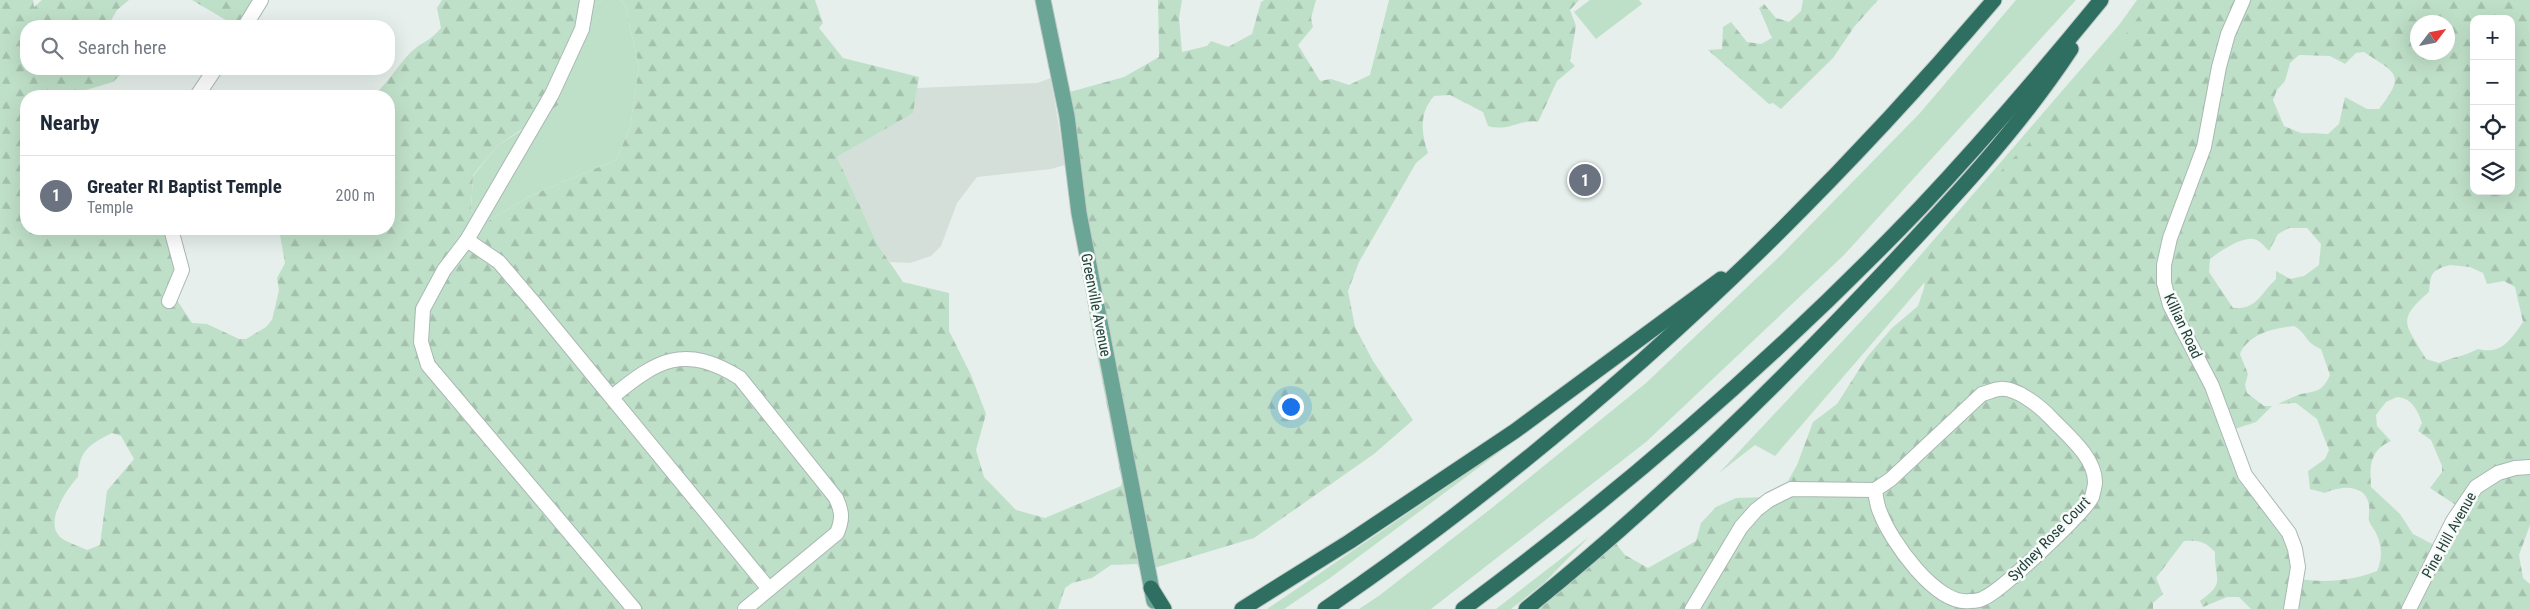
<!DOCTYPE html>
<html lang="en">
<head>
<meta charset="utf-8">
<style>
	body { margin:0; font-family:"Roboto Condensed",sans-serif; background:#f6f6f7; color:#1f2937 }
	.controls { position:absolute; right:15px; top:15px; display:grid; overflow:hidden; border-radius:10px; box-shadow:0 5px 20px #0002 }
	.controls button { width:45px; height:45px; display:grid; place-items:center; padding:0; border:0; border-bottom:1px solid #e0e1e3; background:#fff; color:#1f2937; font:25px sans-serif }
	.compass { position:absolute; left:2410px; top:15px; width:45px; height:45px; border-radius:50%; background:#fff; box-shadow:0 5px 20px #0002; rotate:58deg }
	.you { position:absolute; left:1290px; top:406px; width:18px; height:18px; margin:-12px; border:4px solid #fff; border-radius:50%; background:#1a73e8; box-shadow:0 0 0 8px #1a73e833 }
	.badge { display:grid; place-items:center; width:32px; height:32px; border-radius:50%; background:#111827; color:#fff; font-size:16px; font-weight:700 }
	.pin { position:absolute; translate:-50% -50%; border:2px solid #fff; box-shadow:0 1px 5px #0006 }
	.list { margin:0; padding:0; list-style:none }
	h2 { display:flex; justify-content:space-between; align-items:center; height:65px; margin:0; padding:0 20px; font-size:21px }
	h2 small { font-size:16px; font-weight:400; color:#747a83 }
	.list li { display:grid; grid-template-columns:32px 1fr auto; gap:15px; align-items:center; box-sizing:border-box; height:80px; padding:0 20px; border-top:1px solid #e0e1e3 }
	.list b { display:block; font-size:19px; white-space:nowrap }
	.list p { margin:0; font-size:16px; white-space:nowrap; color:#747a83 }
	.list em { font-size:16px; font-style:normal; color:#747a83 }
	.icon { flex:none; width:28px; height:28px; fill:none; stroke:currentColor; stroke-width:2; stroke-linecap:round; stroke-linejoin:round }
	.map { position:relative; flex:none; width:2530px; height:609px; overflow:hidden }
	.search { position:absolute; background:#fff; box-shadow:0 5px 20px #0002; left:20px; top:20px; width:375px; height:55px; display:flex; align-items:center; gap:12px; box-sizing:border-box; padding:0 18px; border-radius:20px; color:#747a83; font-size:19px }
	.panel { position:absolute; background:#fff; box-shadow:0 5px 20px #0002; left:20px; top:90px; width:375px; height:145px; border-radius:20px }
	.map>svg:first-child { display:block }
	.built { fill:#d4dfda }
	.grass { fill:#bfe0c8 }
	.forest { fill:url(#forest-firs); fill-rule:evenodd }
	.lines { fill:none; stroke-linecap:round; stroke-linejoin:round }
	.minor-casing { stroke:#a8b8b2; stroke-width:16 }
	.major-casing { stroke:#c2cac8; stroke-width:17 }
	.highway-casing { stroke:#c2cac8; stroke-width:17 }
	.minor { stroke:#fff; stroke-width:14 }
	.major { stroke:#6aa596; stroke-width:15 }
	.highway { stroke:#2f6f62; stroke-width:15 }
	.labels { text-anchor:middle; dominant-baseline:central; stroke-width:5; stroke-linejoin:round; paint-order:stroke }
	.street-label { font-size:15px; fill:#24423a; stroke:#f7fbf9 }
</style>
</head>
<body>
<div class="map">
<svg width="2530" height="609" viewBox="0 0 2530 609">
	<defs>
		<pattern id="forest-firs" width="22" height="20" patternUnits="userSpaceOnUse" patternTransform="scale(1.25)"><rect width="22" height="20" fill="#bfe0c8"/><path d="M5 1l3.5 6h-7zM16 11l3.5 6h-7z" fill="#a4c1ad"/></pattern>
	</defs>
	<rect width="100%" height="100%" fill="#e6efeb"/>
	<!-- built -->
	<polygon class="built" points="1051,78 1065,165 1051,169 977,177 957,203 941,246 931,256 910,263 890,262 878,245 837,157 912,113 917,88 1037,83"/>
	<!-- grass -->
	<g class="grass">
		<polygon points="602,0 620,0 625,5 639,66 630,128 616,160 532,195 485,223 474,214 471,209 473,176 497,146 547,114 576,50 587,9"/>
		<polygon points="1590,0 1639,0 1642,4 1596,39 1574,12"/>
		<polygon points="2016,0 2076,0 1844,255 1646,442 1431,609 1359,609 1380,595 1493,507 1646,383 1782,254 1920,113"/>
		<polygon points="2137,0 2168,0 1775,456 1755,445 1719,473 1893,287 2119,25"/>
		<polygon points="1517,439 1330,578 1284,609 1267,609"/>
		<polygon points="1589,537 1544,583 1511,609 1496,609"/>
	</g>
	<!-- forest -->
	<g class="forest">
		<path d="M 0,0 L 33,0 L 34,7 L 42,0 L 129,0 L 117,10 L 108,26 L 26,26 L 26,69 L 121,69 L 123,72 L 113,82 L 86,90 L 85,96 L 26,96 L 26,229 L 174,229 L 184,275 L 173,294 L 192,323 L 207,324 L 239,339 L 246,339 L 266,327 L 272,320 L 279,290 L 277,278 L 285,263 L 279,229 L 389,229 L 389,96 L 373,96 C 388,83 397,66 411,52 C 421,42 431,41 441,28 L 437,8 L 442,0 L 602,0 L 587,9 L 564,101 L 497,146 L 473,175 L 471,209 L 474,214 L 485,223 L 532,195 L 616,160 L 630,128 L 639,66 L 625,5 L 620,0 L 815,0 L 823,23 L 819,28 L 843,58 L 919,77 L 913,113 L 837,157 L 878,245 L 903,282 L 949,293 L 949,331 L 971,375 L 986,414 L 976,450 L 984,477 L 1016,510 L 1045,518 L 1121,486 L 1122,482 L 1090,319 L 1055,96 L 1124,77 L 1159,57 L 1158,0 L 1182,0 L 1179,18 L 1182,52 L 1207,46 L 1211,41 L 1228,47 L 1252,34 L 1261,2 L 1264,0 L 1316,0 L 1311,18 L 1313,27 L 1298,45 L 1320,81 L 1331,79 L 1349,85 L 1370,75 L 1389,0 L 1579,0 L 1570,10 L 1576,26 L 1570,61 L 1575,66 L 1557,81 L 1538,122 C 1516,119 1511,132 1488,126 L 1483,112 L 1450,95 L 1434,96 C 1419,113 1421,133 1428,153 L 1416,163 L 1359,262 L 1348,291 L 1355,327 L 1373,361 L 1413,420 L 1374,454 L 1254,538 L 1141,572 L 1137,564 L 1111,565 L 1092,578 L 1072,583 L 1065,588 L 1058,609 L 0,609 ZM 112,433 L 121,436 L 134,459 L 107,491 L 100,545 L 87,550 C 79,546 65,542 59,536 C 45,520 67,489 78,477 C 79,450 90,444 112,433 Z"/>
		<polygon points="192,0 261,0 245,26 236,26"/>
		<polygon points="1803,0 1878,0 1854,27 1833,58 1781,109 1773,103 1769,104 1708,50 1722,49 1723,27 1731,22 1747,42 1761,44 1772,38 1759,8 1764,4 1776,18 1789,22 1801,11"/>
		<path d="M 2151,0 L 2530,0 L 2530,525 L 2519,555 L 2523,578 L 2530,584 L 2530,609 L 2301,609 L 2294,607 L 2293,609 L 2251,609 L 2239,597 L 2227,597 L 2203,607 L 2200,601 C 2227,582 2214,580 2215,552 C 2205,541 2198,540 2184,541 L 2156,578 L 2163,594 L 2153,603 L 2153,609 L 1525,609 L 1613,540 L 1625,555 L 1648,568 L 1696,541 L 1701,523 L 1716,507 L 1736,498 L 1768,497 L 1783,490 L 1797,465 L 1813,422 L 1837,404 L 1867,357 L 1892,328 L 1918,306 L 1924,288 L 1928,258 L 1932,250 L 1969,213 L 2005,166 L 2028,144 L 2046,118 L 2125,35 ZM 2474,19 L 2511,19 L 2511,191 L 2474,191 ZM 2418,22 L 2448,22 L 2448,52 L 2418,52 ZM 2364,52 C 2397,74 2406,74 2379,109 L 2367,109 L 2345,97 L 2339,124 L 2328,134 L 2301,133 L 2284,126 L 2273,100 L 2277,90 L 2285,81 L 2290,63 L 2299,55 L 2330,56 L 2345,64 L 2356,53 ZM 2289,228 L 2307,228 L 2321,244 L 2319,265 L 2304,276 L 2290,279 L 2276,271 L 2276,279 C 2260,294 2257,310 2233,308 L 2209,272 L 2210,259 C 2219,252 2241,237 2253,239 C 2260,240 2264,246 2269,251 L 2278,234 ZM 2450,265 L 2470,267 L 2483,273 L 2487,284 L 2504,281 L 2515,287 L 2523,322 C 2511,339 2502,355 2478,349 C 2465,356 2453,357 2439,363 L 2426,359 C 2406,324 2395,321 2429,292 C 2431,273 2431,270 2450,265 ZM 2294,326 C 2308,334 2304,342 2321,349 L 2330,375 C 2323,391 2317,391 2301,394 C 2294,396 2285,401 2278,404 L 2296,403 L 2317,419 L 2329,450 L 2325,459 L 2308,471 L 2310,489 L 2325,493 C 2340,486 2365,483 2369,505 C 2370,510 2368,516 2369,521 C 2370,524 2373,528 2375,531 C 2382,544 2383,558 2377,571 C 2350,581 2327,583 2299,579 L 2277,514 L 2245,470 L 2232,430 L 2256,422 L 2272,406 L 2264,406 L 2247,393 L 2245,385 L 2248,374 L 2240,354 C 2248,334 2274,328 2294,326 ZM 2397,397 C 2412,398 2418,411 2422,423 L 2418,431 L 2431,440 L 2442,466 L 2442,472 L 2430,488 L 2459,507 L 2438,547 L 2413,534 L 2400,514 L 2371,487 C 2370,466 2369,451 2391,441 L 2377,426 L 2376,415 L 2386,402 Z"/>
	</g>
	<g class="lines">
		<defs>
			<g id="minor">
				<polyline points="587,0 582,29 552,94 467,240 444,270 423,309 421,342 428,365 634,609"/>
				<polyline points="2243,0 2228,34 2219,67 2204,147 2170,238 2164,265 2164,283 2170,305 2212,386 2245,475 2289,533 2295,549 2298,567 2291,609"/>
				<polyline points="245,26 261,0"/>
				<polyline points="197,96 215,69"/>
				<polyline points="467,240 499,262 534,303 769,589"/>
				<polyline points="169,301 182,270 171,229"/>
				<path d="M 612,397 C 657,360 684,343 740,378 L 836,498 C 842,511 843,519 837,533 L 745,609"/>
				<path d="M 1692,609 L 1741,527 L 1756,510 L 1769,500 L 1791,489 L 1875,490 L 1891,479 L 1982,394 C 1988,393 1994,389 2000,389 C 2016,387 2041,407 2051,418 C 2067,435 2095,457 2095,482 C 2095,486 2093,493 2092,497 C 2083,514 2002,590 1984,598 C 1981,600 1974,601 1970,601 C 1936,606 1890,540 1880,512 C 1877,506 1876,497 1875,490"/>
				<polyline points="2409,609 2453,521 2476,487 2498,473 2515,468 2530,467"/>
			</g>
			<polyline id="major" points="1043,0 1067,116 1079,213 1154,601"/>
			<g id="highway">
				<polyline points="1151,588 1164,609"/>
				<polyline points="1242,609 1349,542 1515,431 1721,279"/>
				<path d="M 1325,609 C 1575,438 1798,230 1994,0"/>
				<path d="M 1463,609 C 1626,488 1780,354 1920,208 C 1983,141 2043,71 2101,0"/>
				<path d="M 1526,609 C 1653,507 1770,393 1881,275 C 1949,203 2017,131 2071,49"/>
			</g>
		</defs>
		<!-- minor casing -->
		<use href="#minor" class="minor-casing"/>
		<!-- major casing -->
		<use href="#major" class="major-casing"/>
		<!-- highway casing -->
		<use href="#highway" class="highway-casing"/>
		<!-- minor -->
		<use href="#minor" class="minor"/>
		<!-- major -->
		<use href="#major" class="major"/>
		<!-- highway -->
		<use href="#highway" class="highway"/>
	</g>
	<g class="labels">
		<!-- street labels -->
		<g class="street-label">
			<text transform="translate(1096 305) rotate(79)">Greenville Avenue</text>
			<text transform="translate(2183 326) rotate(65)">Killian Road</text>
			<text transform="translate(2449 535) rotate(-61)">Pine Hill Avenue</text>
			<text transform="translate(2049 539) rotate(-46)">Sydney Rose Court</text>
		</g>
	</g>
</svg>
<div class="controls">
<button>+</button>
<button>−</button>
<button><svg class="icon" aria-label="locate" viewBox="0 0 24 24"><circle cx="12" cy="12" r="6"/><path d="M12 2v4M12 18v4M2 12h4M18 12h4"/></svg></button>
<button><svg class="icon" aria-label="layers" viewBox="0 0 24 24"><path d="M12 4l9 5-9 5-9-5zM3 14l9 5 9-5"/></svg></button>
</div>
<svg class="compass" viewBox="-18 -18 36 36"><path d="M0-13l5 13h-10z" fill="#e53935"/><path d="M0 13l5-13h-10z" fill="#747a83"/></svg>
<div class="you"></div>
<div class="pin badge" style="left:1585px;top:180px;background:#6b7280">1</div>
<div class="search"><svg class="icon" aria-label="search" viewBox="0 0 24 24"><circle cx="10" cy="10" r="6"/><path d="M15 15l6 6"/></svg>Search here</div>
<section class="panel">
<h2>Nearby<small></small></h2>
<ul class="list">
<li><span class="badge" style="background:#6b7280">1</span><div><b>Greater RI Baptist Temple</b><p>Temple</p></div><em>200 m</em></li>
</ul>
</section>
</div>
</body>
</html>
